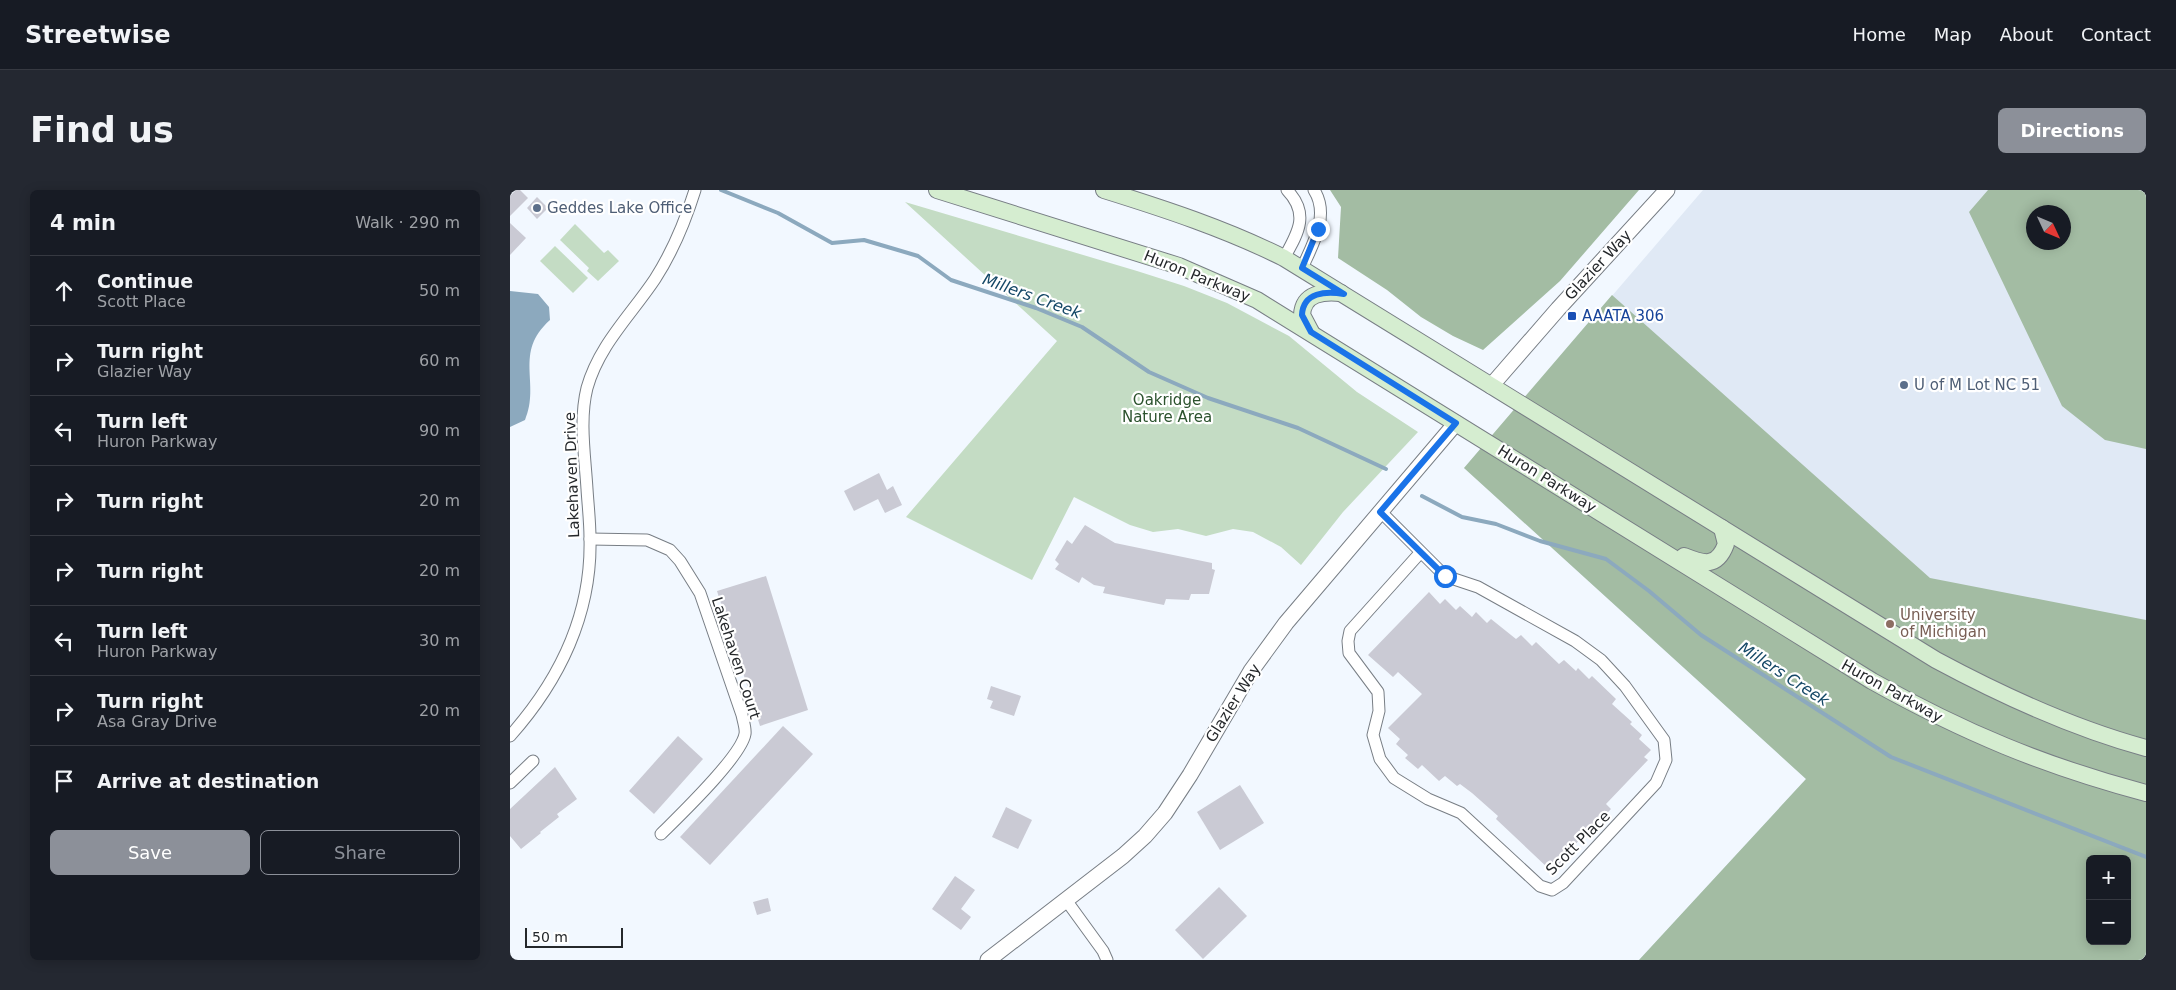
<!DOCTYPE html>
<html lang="en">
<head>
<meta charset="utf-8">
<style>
	body { margin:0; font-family:"DejaVu Sans",sans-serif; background:#242831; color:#f1f3f6 }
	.controls { position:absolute; right:15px; bottom:15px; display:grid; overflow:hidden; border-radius:8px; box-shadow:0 2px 12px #0003 }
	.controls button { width:45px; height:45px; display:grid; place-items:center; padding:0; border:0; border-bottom:1px solid #363941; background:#171b24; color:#f1f3f6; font:25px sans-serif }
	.compass { position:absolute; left:1516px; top:15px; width:45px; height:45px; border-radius:50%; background:#171b24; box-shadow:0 2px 12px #0003; rotate:134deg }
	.scale { position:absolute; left:15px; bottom:12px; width:98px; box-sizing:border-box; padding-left:5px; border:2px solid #25282b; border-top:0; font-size:14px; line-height:18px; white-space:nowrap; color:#25282b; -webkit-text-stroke:4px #fff; paint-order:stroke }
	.stop { position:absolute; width:15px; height:15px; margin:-11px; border:4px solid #1a73e8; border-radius:50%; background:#fff }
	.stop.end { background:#1a73e8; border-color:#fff; box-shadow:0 1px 5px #0008 }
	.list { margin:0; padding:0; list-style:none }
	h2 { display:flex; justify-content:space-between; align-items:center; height:65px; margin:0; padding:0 20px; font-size:21px }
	h2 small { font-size:16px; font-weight:400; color:#9ea1a6 }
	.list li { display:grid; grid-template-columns:32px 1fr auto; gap:15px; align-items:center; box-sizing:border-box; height:70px; padding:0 20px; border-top:1px solid #363941 }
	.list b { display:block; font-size:19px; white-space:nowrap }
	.list p { margin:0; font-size:16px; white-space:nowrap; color:#9ea1a6 }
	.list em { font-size:16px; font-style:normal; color:#9ea1a6 }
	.actions { display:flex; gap:10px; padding:15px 20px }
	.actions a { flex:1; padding:11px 0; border:1px solid #8c9099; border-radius:8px; text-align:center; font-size:18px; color:#8c9099 }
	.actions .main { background:#8c9099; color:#fff }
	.icon { flex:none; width:28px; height:28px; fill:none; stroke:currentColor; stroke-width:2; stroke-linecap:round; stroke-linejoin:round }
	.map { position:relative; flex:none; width:1636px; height:770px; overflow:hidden; border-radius:8px }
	header { display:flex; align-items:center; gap:30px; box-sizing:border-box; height:70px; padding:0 25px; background:#171b24; border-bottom:1px solid #363941 }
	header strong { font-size:24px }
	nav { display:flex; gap:28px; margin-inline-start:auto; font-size:18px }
	.intro { display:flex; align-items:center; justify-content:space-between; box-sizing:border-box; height:120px; padding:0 30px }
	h1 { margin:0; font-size:35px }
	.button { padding:12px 22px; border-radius:8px; background:#8c9099; color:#fff; font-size:18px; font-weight:700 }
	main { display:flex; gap:30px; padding:0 30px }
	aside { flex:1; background:#171b24; border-radius:8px; box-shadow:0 2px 12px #0003 }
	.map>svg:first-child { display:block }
	.built { fill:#e0e9f5; fill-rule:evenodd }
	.green { fill:#c4dcc4 }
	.forest { fill:#a3bca3; fill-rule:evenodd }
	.water { fill:#8ca9be }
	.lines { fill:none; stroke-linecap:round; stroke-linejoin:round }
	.stream { stroke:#8ca9be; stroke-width:4 }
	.building { fill:#cacad4 }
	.minor-casing { stroke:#787e85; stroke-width:13 }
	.tertiary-casing { stroke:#787e85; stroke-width:17 }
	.secondary-casing { stroke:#787e85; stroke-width:18 }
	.minor { stroke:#fff; stroke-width:11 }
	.tertiary { stroke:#fff; stroke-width:15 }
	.secondary { stroke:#d5edd0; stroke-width:16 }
	.route { stroke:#1a73e8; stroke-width:6 }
	.service-dot { fill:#5c6f8a; stroke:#fff; stroke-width:2 }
	.transit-dot { fill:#1a4fb4; stroke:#fff; stroke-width:2 }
	.education-dot { fill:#8d6e63; stroke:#fff; stroke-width:2 }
	.labels { text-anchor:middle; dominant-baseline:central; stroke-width:4.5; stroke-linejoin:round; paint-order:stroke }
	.service-label { font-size:15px; fill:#4e5e75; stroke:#fff; text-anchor:start }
	.street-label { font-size:15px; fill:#25282b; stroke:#fff }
	.transit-label { font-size:15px; fill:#164399; stroke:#fff; text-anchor:start }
	.park-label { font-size:15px; fill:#2b522d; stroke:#fff }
	.education-label { font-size:15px; fill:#785e54; stroke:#fff; text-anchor:start }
	.water-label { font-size:16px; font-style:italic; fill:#154867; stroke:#fff }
</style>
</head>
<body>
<header>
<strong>Streetwise</strong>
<nav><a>Home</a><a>Map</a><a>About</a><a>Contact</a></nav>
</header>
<div class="intro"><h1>Find us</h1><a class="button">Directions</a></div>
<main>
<aside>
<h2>4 min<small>Walk · 290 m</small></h2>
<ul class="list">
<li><svg class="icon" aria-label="ahead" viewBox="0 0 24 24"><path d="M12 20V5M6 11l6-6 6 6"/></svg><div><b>Continue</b><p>Scott Place</p></div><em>50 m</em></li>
<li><svg class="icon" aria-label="right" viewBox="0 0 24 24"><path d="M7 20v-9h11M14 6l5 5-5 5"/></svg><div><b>Turn right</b><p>Glazier Way</p></div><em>60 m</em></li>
<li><svg class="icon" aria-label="left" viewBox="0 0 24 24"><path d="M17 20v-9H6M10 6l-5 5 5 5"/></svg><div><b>Turn left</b><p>Huron Parkway</p></div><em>90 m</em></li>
<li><svg class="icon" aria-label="right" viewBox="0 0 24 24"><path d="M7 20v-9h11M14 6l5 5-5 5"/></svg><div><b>Turn right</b></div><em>20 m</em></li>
<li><svg class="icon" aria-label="right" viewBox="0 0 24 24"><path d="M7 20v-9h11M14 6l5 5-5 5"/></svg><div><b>Turn right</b></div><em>20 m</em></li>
<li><svg class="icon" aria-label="left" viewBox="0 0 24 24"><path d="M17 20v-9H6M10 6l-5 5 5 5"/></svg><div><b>Turn left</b><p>Huron Parkway</p></div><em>30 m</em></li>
<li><svg class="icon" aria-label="right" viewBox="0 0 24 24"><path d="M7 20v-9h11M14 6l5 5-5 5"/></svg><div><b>Turn right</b><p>Asa Gray Drive</p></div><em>20 m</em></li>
<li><svg class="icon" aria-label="arrive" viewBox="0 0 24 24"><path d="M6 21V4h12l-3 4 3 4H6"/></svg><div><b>Arrive at destination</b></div></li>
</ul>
<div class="actions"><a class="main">Save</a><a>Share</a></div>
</aside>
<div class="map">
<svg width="1636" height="770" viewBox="0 0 1636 770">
	<rect width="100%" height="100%" fill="#f2f8ff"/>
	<!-- built -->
	<path class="built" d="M 1193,0 L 1636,0 L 1636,770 L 1129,770 L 1296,589 L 954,278 ZM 1524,22 L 1554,22 L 1554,52 L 1524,52 ZM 1580,669 L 1617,669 L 1617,751 L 1580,751 Z"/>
	<!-- green -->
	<g class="green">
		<polygon points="395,12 627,81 674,96 717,113 779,146 847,202 908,242 833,322 791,375 771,357 743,342 723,339 696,346 668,339 643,342 620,335 564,307 522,390 396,327 547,151"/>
		<polygon points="65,34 94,63 98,60 109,71 88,91 77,81 79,78 50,50"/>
		<polygon points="45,56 78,88 63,103 30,71"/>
	</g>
	<!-- forest -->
	<g class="forest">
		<polygon points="820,0 1129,0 1050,91 973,160 943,146 911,127 877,100 828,68 831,17"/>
		<path d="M 1478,0 L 1636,0 L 1636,259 L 1595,250 L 1552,216 L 1459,22 ZM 1554,22 L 1554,52 L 1524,52 L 1524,22 Z"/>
		<path d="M 1102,105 L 1420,388 L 1636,430 L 1636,770 L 1129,770 L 1296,589 L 954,278 ZM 1580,669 L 1617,669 L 1617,751 L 1580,751 Z"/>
	</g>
	<!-- water -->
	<path class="water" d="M 0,101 L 28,104 L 39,117 L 40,130 C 3,163 31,193 15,230 L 0,237 Z"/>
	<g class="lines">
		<!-- stream -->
		<g class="stream">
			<polyline points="211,0 268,23 322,53 354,50 408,66 441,90 526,118 572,137 639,182 698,208 788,238 876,279"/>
			<polyline points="912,306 952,327 986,334 1030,351 1096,369 1139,401 1191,445 1381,567 1636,667"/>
		</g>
	</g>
	<!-- building -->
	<g class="building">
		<polygon points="6,0 10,0 18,8 0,26 0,6"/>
		<polygon points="27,7 38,18 27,29 17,18"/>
		<polygon points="0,33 16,48 0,65"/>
		<polygon points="369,283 377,300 383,296 392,315 375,323 368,309 344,321 334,301"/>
		<polygon points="575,335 605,353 702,373 702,379 705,380 699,404 681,404 679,410 656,409 654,415 593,403 595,397 584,395 572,387 569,393 545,379 549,374 545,370 557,350 562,354"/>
		<polygon points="256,386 298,520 250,536 207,401"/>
		<polygon points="919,402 930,414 935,409 946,420 950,416 962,427 966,422 977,433 981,429 1006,449 1011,445 1022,456 1026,452 1049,474 1054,470 1066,481 1068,478 1079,489 1082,486 1106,509 1102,514 1122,532 1120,534 1132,545 1129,549 1141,560 1134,567 1138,570 1096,614 1101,619 1094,626 1093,625 1059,661 1061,663 1048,676 1045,672 1039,679 986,629 988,626 962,603 950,594 947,596 935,586 929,591 912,575 908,579 895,568 898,565 886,554 890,549 878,538 912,504 888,482 883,487 858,465"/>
		<polygon points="481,496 511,506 504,526 480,518 483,511 477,509"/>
		<polygon points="273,536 303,564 200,675 170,647"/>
		<polygon points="168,546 193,569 144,624 119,601"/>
		<polygon points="45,577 67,609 47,624 49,627 30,642 31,643 11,659 0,646 0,619"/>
		<polygon points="730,595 754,633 710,660 687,622"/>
		<polygon points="496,617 522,630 508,659 482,647"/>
		<polygon points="445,686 465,700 451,719 461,727 451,740 422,719"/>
		<polygon points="709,697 737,726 693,769 665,740"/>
		<polygon points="258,708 261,721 247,725 243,712"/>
	</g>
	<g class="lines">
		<defs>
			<g id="minor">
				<path d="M 774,68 C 788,43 800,24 777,0"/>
				<path d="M 792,78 C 803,54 820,25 804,0"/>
				<polyline points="870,321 935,386 968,397 1065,451 1091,470 1115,496 1154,550 1156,570 1146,593 1053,693 1042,700 1030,696 951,623 918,609 884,588 870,569 863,545 869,521 868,502 839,463 838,451 840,441 910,363"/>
				<path d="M 80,349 L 137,350 L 160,360 L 170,371 L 190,403 L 232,525 C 233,530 236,539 235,544 C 231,567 169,626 151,644"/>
				<path d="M 0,546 C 49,491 82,424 80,348 C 80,332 78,315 77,299 C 75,266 69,230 77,198 C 89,155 121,125 145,89 C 163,61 175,32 185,0"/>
				<polyline points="0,593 23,571"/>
				<polyline points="556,710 593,761 597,770"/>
			</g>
			<g id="tertiary">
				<polyline points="981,196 1048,119 1157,0"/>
				<polyline points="478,770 613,666 635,646 655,623 680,585 741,481 776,433 946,233"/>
			</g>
			<g id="secondary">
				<path d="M 427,0 L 669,76 L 747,110 L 1362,491 C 1453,542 1534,576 1636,603"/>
				<path d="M 594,0 C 655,19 716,39 774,68 L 1426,470 C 1493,506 1562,538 1636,558"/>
				<path d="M 801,142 L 792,125 C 793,103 814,101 831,103"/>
				<path d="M 1174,366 C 1194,374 1207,378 1216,354 L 1212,338"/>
			</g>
		</defs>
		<!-- minor casing -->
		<use href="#minor" class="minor-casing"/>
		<!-- tertiary casing -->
		<use href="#tertiary" class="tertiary-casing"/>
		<!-- secondary casing -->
		<use href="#secondary" class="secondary-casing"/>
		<!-- minor -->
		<use href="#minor" class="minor"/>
		<!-- tertiary -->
		<use href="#tertiary" class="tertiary"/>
		<!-- secondary -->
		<use href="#secondary" class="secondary"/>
	</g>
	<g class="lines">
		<!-- route -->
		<path class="route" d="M 808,39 L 792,78 L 834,104 C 816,101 793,102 792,125 L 801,142 L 946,233 L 870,322 L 935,386"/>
	</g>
	<!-- markers -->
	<g class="service-dot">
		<circle cx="27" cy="18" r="5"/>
		<circle cx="1394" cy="195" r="5"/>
	</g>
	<rect class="transit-dot" x="1057" y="121" width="10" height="10" rx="2.5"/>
	<circle class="education-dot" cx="1380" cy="434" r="5"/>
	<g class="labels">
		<!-- service labels -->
		<g class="service-label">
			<text x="37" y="18">Geddes Lake Office</text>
			<text x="1404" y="195">U of M Lot NC 51</text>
		</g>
		<!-- street labels -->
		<g class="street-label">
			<text transform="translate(1088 75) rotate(-47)">Glazier Way</text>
			<text transform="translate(687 86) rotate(22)">Huron Parkway</text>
			<text transform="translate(62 285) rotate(-92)">Lakehaven Drive</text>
			<text transform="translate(1037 289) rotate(32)">Huron Parkway</text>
			<text transform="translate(226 468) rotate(72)">Lakehaven Court</text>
			<text transform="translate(1382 501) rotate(29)">Huron Parkway</text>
			<text transform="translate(723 513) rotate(-58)">Glazier Way</text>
			<text transform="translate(1068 653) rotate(-45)">Scott Place</text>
		</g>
		<!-- transit labels -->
		<g class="transit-label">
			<text x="1072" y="126">AAATA 306</text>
		</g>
		<!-- park labels -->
		<g class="park-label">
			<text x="657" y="210">Oakridge<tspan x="657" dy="17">Nature Area</tspan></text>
		</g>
		<!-- education labels -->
		<g class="education-label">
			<text x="1390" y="425">University<tspan x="1390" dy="17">of Michigan</tspan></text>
		</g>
		<!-- water labels -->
		<g class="water-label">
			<text transform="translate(522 106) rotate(20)">Millers Creek</text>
			<text transform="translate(1274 484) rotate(33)">Millers Creek</text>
		</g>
	</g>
</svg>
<div class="controls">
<button>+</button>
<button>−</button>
</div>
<svg class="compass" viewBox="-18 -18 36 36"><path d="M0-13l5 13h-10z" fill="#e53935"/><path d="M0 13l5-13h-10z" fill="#9ea1a6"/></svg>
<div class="scale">50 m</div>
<div class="stop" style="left:935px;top:386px"></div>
<div class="stop end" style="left:808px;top:39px"></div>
</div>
</main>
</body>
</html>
